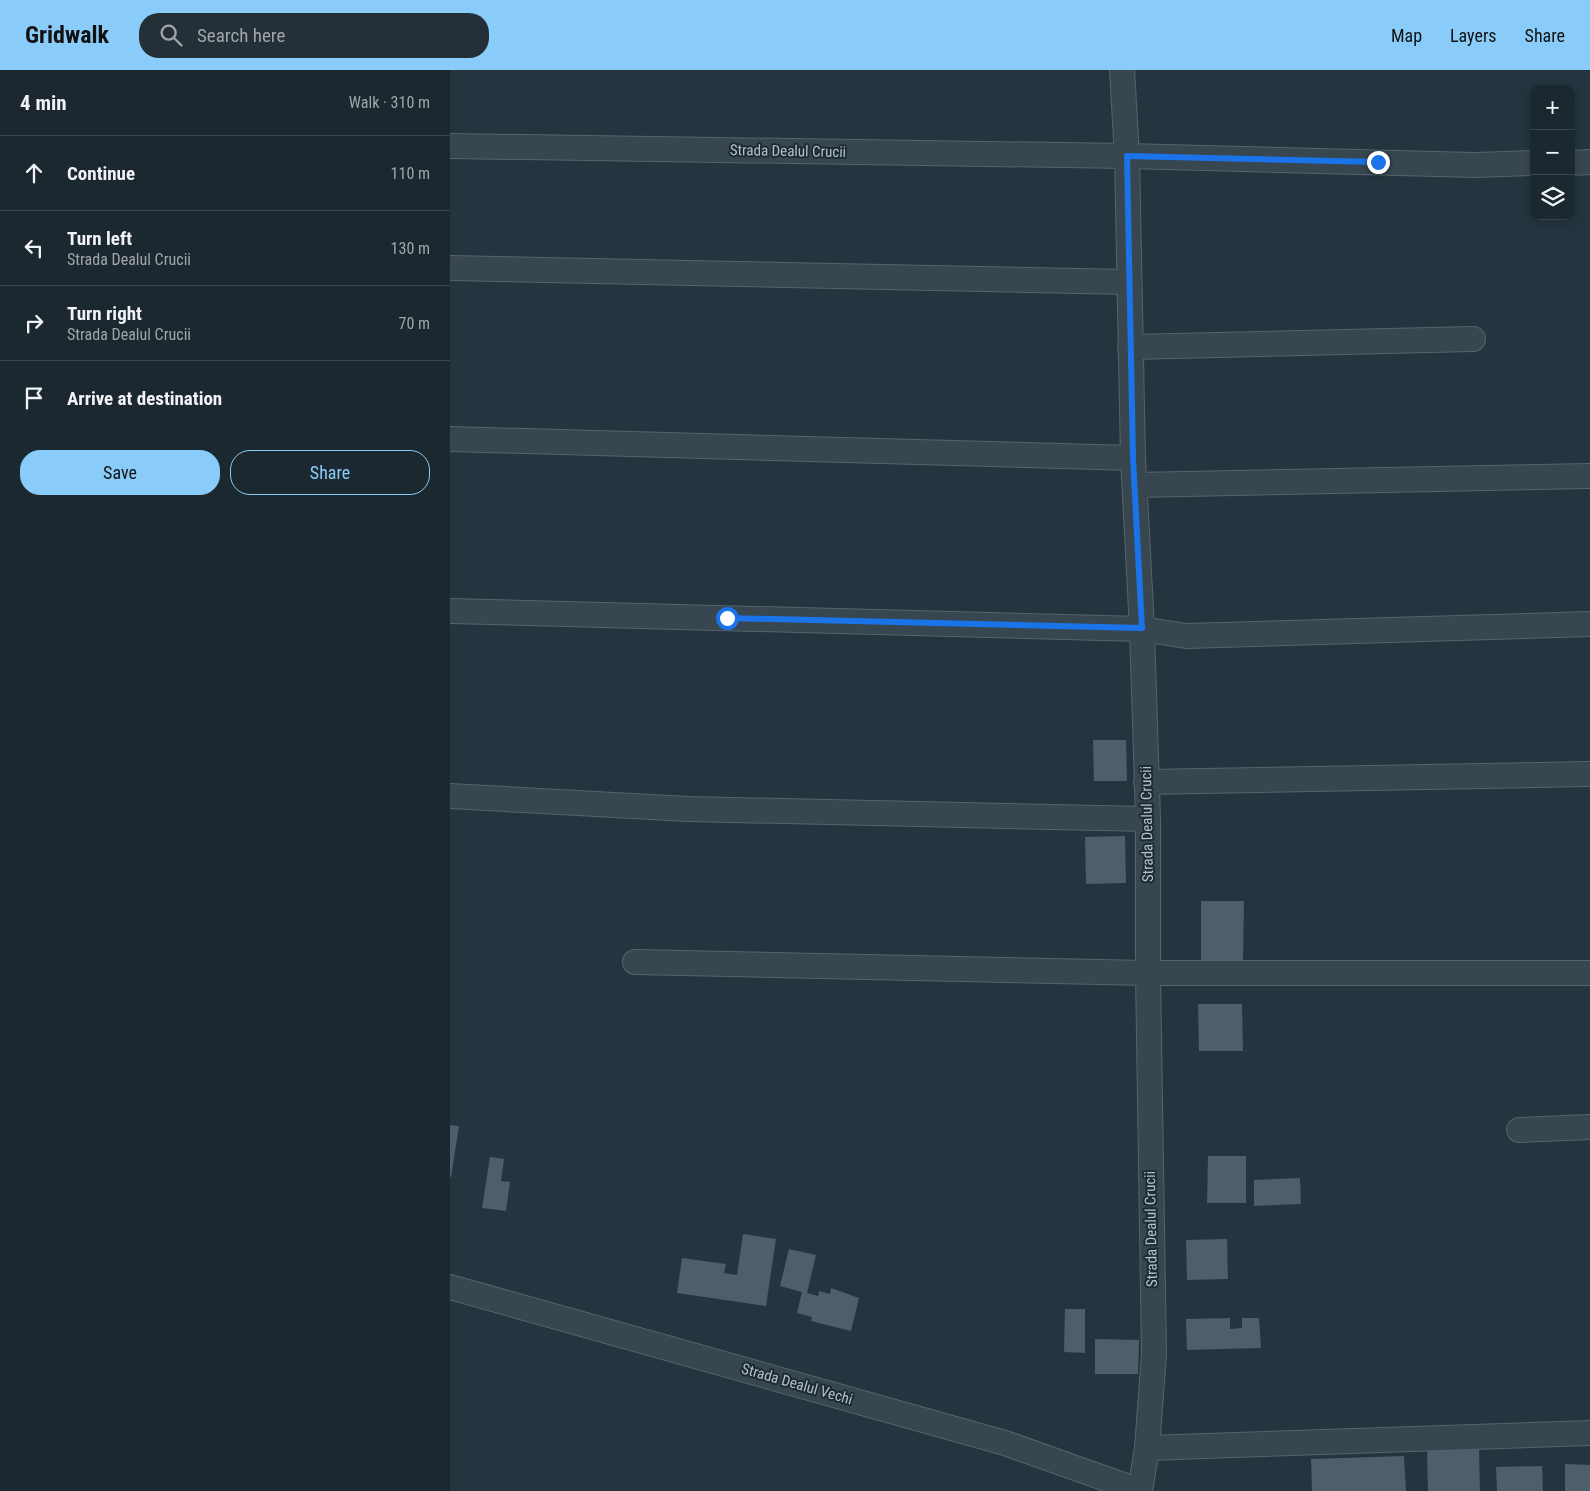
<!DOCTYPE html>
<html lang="en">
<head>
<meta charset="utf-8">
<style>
	body { margin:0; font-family:"Roboto Condensed",sans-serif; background:#243037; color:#f1f3f6 }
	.controls { position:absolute; right:15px; top:15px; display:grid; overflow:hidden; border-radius:10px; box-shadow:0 2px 8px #0003 }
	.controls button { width:45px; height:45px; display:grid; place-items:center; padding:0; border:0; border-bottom:1px solid #39444b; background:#1b282f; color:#f1f3f6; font:25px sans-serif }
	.stop { position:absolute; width:15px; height:15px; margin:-11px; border:4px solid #1a73e8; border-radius:50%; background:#fff }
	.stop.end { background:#1a73e8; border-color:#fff; box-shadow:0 1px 5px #0008 }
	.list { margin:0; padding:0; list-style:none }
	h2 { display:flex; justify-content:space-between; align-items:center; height:65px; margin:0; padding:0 20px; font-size:21px }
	h2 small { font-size:16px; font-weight:400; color:#a0a6aa }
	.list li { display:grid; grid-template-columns:32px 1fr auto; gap:15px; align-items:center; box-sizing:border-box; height:75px; padding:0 20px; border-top:1px solid #39444b }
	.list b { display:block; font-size:19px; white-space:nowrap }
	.list p { margin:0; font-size:16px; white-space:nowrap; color:#a0a6aa }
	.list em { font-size:16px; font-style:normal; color:#a0a6aa }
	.actions { display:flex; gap:10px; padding:15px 20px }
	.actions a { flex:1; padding:11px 0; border:1px solid #89ccf9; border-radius:20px; text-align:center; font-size:18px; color:#89ccf9 }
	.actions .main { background:#89ccf9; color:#111 }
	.icon { flex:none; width:28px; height:28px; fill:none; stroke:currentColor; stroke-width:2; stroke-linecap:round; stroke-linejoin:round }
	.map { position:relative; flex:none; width:1140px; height:1421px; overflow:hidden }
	header { display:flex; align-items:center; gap:30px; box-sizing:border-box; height:70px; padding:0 25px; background:#89ccf9; color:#111 }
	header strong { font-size:24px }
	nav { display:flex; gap:28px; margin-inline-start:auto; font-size:18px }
	.search { width:350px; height:45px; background:#243037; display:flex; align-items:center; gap:12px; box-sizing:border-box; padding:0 18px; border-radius:20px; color:#a0a6aa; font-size:19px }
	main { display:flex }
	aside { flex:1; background:#1b282f }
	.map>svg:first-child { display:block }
	.building { fill:#4d5f6a }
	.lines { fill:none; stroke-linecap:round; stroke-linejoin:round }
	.street-casing { stroke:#56646c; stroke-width:26 }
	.street { stroke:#38464f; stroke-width:24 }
	.route { stroke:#1a73e8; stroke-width:6 }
	.labels { text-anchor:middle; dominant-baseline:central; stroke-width:4; stroke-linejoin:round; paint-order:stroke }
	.street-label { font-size:15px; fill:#b4c1c9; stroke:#1d2b34 }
</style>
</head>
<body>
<header>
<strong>Gridwalk</strong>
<div class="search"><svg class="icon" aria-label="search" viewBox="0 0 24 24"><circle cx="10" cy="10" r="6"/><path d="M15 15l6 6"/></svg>Search here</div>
<nav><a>Map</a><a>Layers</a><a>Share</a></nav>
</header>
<main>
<aside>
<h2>4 min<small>Walk · 310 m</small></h2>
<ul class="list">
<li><svg class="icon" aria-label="ahead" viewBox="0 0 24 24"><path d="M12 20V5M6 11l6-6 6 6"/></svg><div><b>Continue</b></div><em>110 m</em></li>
<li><svg class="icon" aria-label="left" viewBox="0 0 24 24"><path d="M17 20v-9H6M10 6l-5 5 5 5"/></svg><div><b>Turn left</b><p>Strada Dealul Crucii</p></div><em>130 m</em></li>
<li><svg class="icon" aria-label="right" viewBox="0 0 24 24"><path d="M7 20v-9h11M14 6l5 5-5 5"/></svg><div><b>Turn right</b><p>Strada Dealul Crucii</p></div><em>70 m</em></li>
<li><svg class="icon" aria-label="arrive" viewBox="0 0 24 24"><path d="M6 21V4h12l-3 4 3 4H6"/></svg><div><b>Arrive at destination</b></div></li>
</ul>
<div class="actions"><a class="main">Save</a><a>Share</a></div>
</aside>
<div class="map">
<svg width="1140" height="1421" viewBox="0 0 1140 1421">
	<rect width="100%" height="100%" fill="#24353f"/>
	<!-- building -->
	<g class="building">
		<polygon points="643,670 676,670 677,711 644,711"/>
		<polygon points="675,766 676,813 636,814 635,767"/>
		<polygon points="751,831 794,831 793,891 751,891"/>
		<polygon points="748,934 792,934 793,981 749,981"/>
		<polygon points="0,1055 9,1056 1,1107 0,1107"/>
		<polygon points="758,1086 796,1086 796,1133 757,1133"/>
		<polygon points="40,1087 54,1089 51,1111 60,1112 56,1141 32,1138"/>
		<polygon points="850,1108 851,1134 804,1136 804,1110"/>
		<polygon points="293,1164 326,1169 316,1236 227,1223 232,1188 276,1194 274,1203 287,1205"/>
		<polygon points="777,1169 778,1209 737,1210 736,1170"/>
		<polygon points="339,1179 366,1185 357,1223 368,1226 369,1221 380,1224 381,1218 409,1228 401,1261 361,1251 362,1247 347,1243 352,1222 330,1216"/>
		<polygon points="615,1239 635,1239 635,1283 614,1282"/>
		<polygon points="780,1248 780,1259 792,1258 792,1248 809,1248 811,1278 737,1280 736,1249"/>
		<polygon points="645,1269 689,1270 688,1304 645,1304"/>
		<polygon points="1029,1378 1030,1421 978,1421 977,1380"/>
		<polygon points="954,1386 956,1421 862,1421 861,1389"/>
		<polygon points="1115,1394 1140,1395 1140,1421 1115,1421"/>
		<polygon points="1092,1396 1093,1421 1047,1421 1046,1397"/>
	</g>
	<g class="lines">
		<defs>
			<g id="street">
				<polyline points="672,0 677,86 683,388 692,559 698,749 698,903 704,1284 697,1378 690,1421"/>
				<polyline points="0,76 677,86 1025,95 1084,93"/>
				<polyline points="1121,93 1140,92"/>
				<polyline points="0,198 679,212"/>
				<polyline points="680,277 1023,269"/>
				<polyline points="0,369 683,388"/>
				<polyline points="685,415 1140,406"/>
				<polyline points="0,541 692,559 736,566 1140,554"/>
				<polyline points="696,712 1140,704"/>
				<polyline points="0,726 238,739 698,749"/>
				<polyline points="185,892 698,903 1140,903"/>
				<polyline points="1069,1060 1140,1057"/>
				<polyline points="0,1217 555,1373 690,1421"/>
				<polyline points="697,1378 1140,1363"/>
			</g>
		</defs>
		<!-- street casing -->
		<use href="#street" class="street-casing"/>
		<!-- street -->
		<use href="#street" class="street"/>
	</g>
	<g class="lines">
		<!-- route -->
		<polyline class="route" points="277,548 692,558 683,388 677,86 928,92"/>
	</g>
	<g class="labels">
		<!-- street labels -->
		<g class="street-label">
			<text transform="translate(338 81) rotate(1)">Strada Dealul Crucii</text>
			<text transform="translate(697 754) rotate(-91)">Strada Dealul Crucii</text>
			<text transform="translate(701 1159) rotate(-91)">Strada Dealul Crucii</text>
			<text transform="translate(347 1314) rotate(16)">Strada Dealul Vechi</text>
		</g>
	</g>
</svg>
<div class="controls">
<button>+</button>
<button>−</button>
<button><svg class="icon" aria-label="layers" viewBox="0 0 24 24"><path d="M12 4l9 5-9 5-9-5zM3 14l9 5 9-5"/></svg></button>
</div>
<div class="stop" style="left:277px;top:548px"></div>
<div class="stop end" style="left:928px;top:92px"></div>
</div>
</main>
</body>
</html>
